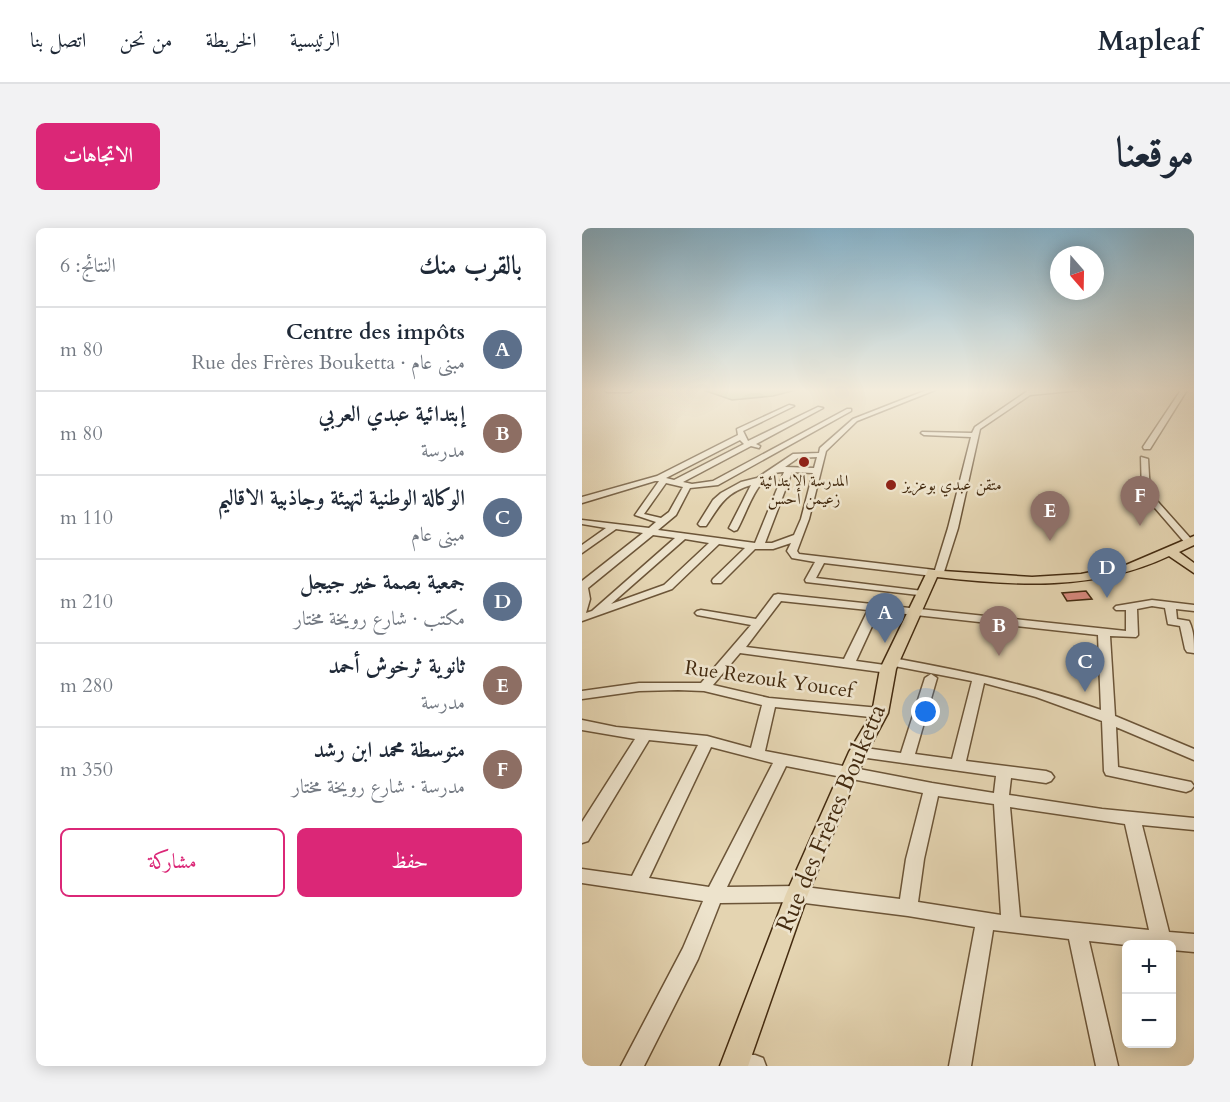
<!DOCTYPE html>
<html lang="ar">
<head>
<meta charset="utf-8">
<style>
	body { margin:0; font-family:Cardo,Amiri,serif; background:#f2f2f3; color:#1f2937; direction:rtl }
	.controls { position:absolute; right:18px; bottom:18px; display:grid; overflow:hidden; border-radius:9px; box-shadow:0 3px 15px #0003 }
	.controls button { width:54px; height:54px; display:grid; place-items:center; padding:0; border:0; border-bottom:2px solid #e0e1e3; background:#fff; color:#1f2937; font:30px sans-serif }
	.compass { position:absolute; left:468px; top:18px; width:54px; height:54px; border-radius:50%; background:#fff; box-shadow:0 3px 15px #0003; rotate:160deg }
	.you { position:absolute; left:344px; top:484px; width:21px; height:21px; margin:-15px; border:4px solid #fff; border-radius:50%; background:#1a73e8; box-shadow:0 0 0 9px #1a73e833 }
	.badge { display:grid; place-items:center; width:39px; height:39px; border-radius:50%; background:#db2777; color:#fff; font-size:20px; font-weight:700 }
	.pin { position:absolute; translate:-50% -50px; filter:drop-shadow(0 2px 3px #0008) }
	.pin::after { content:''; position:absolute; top:32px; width:21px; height:18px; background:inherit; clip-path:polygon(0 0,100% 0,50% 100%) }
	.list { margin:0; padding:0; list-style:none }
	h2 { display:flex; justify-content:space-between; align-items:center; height:78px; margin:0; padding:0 24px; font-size:26px }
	h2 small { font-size:20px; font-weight:400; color:#747a83 }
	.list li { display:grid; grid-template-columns:39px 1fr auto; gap:18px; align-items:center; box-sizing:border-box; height:84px; padding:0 24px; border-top:2px solid #e0e1e3 }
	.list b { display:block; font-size:22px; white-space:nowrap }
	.list p { margin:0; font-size:20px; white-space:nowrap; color:#747a83 }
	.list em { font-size:20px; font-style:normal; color:#747a83 }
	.actions { display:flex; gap:12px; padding:18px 24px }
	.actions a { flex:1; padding:14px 0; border:2px solid #db2777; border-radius:9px; text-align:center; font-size:21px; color:#db2777 }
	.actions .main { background:#db2777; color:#fff }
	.map { position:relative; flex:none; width:612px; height:838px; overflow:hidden; direction:ltr; border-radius:9px }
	header { display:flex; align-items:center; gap:36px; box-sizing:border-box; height:84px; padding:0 30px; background:#fff; border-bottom:2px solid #e0e1e3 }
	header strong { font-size:28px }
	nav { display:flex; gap:33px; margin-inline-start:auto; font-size:21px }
	.intro { display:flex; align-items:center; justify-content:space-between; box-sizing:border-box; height:144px; padding:0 36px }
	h1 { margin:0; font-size:42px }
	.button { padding:15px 27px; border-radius:9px; background:#db2777; color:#fff; font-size:21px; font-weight:700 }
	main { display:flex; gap:36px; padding:0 36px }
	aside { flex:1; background:#fff; border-radius:9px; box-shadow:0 3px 15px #0003 }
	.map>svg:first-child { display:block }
	.green { fill:#b4bd8c; stroke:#7c744e; stroke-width:1.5 }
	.building { fill:#d7887d; stroke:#442b10; stroke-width:1.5 }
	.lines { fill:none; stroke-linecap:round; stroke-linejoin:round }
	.minor-casing { stroke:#6c5538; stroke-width:3 }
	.major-casing { stroke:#442b10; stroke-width:3 }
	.minor { fill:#ede3cc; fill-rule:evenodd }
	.major { fill:#e4d4b1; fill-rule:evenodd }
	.poi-dot { fill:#8f2418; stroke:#ede3cc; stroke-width:2 }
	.labels { text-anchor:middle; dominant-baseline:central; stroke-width:5; stroke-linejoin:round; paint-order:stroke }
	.far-poi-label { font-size:16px; fill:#442b10; stroke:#ede3cc }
	.street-label { font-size:20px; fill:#442b10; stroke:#ede3cc }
	.near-street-label { font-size:24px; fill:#442b10; stroke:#ede3cc }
</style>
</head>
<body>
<header>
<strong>Mapleaf</strong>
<nav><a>الرئيسية</a><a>الخريطة</a><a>من نحن</a><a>اتصل بنا</a></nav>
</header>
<div class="intro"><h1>موقعنا</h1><a class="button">الاتجاهات</a></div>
<main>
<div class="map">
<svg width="612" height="838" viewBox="0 0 612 838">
	<rect width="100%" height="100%" fill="#e4d4b1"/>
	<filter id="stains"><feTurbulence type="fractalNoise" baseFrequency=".00333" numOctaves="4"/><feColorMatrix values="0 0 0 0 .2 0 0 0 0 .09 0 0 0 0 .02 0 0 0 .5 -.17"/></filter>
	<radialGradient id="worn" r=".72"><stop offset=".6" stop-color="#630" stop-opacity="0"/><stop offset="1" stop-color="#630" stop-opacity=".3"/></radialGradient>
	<!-- green -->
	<polygon class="green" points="127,162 214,162 191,168 150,172 124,163"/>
	<!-- building -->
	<polygon class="building" points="504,363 510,371 485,373 480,365"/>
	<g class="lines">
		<defs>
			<g id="minor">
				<polygon points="22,162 51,162 48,164 25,164"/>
				<path d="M 345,162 L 353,162 L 275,193 L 244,223 L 227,291 L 215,323 L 217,326 L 353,342 L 366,300 L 389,209 L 342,207 L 339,205 L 340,204 L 390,205 L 393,199 L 447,162 L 498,162 L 448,167 L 398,201 L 376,300 L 361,347 L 351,348 L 242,335 L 234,350 L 341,363 L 345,364 L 346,366 L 345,368 L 224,354 L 223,352 L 233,334 L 210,330 L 205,323 L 209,315 L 191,321 L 173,321 L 139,355 L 131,355 L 130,353 L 131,351 L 163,320 L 137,316 L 90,361 L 0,393 L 0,353 L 61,305 L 34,301 L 0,325 L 0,317 L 24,300 L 0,296 L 0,292 L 67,300 L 74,294 L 53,287 L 77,253 L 73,253 L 0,275 L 0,269 L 75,248 L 156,207 L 155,201 L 207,177 L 212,178 L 161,203 L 166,213 L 236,179 L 241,180 L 174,216 L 178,218 L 177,220 L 169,218 L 101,254 L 110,256 L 131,253 L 265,181 L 269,181 L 269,183 L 136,257 L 108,260 L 94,287 L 76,302 L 173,315 L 202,244 C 176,242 166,283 155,302 L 152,303 L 147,300 L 169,257 C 143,265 138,277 124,298 L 118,298 L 116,296 L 131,272 L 139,265 L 159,254 L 175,250 L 211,226 L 237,225 L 238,220 L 271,191 ZM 158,212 L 162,216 L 92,252 L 84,250 ZM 235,229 L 232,240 L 203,239 L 216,230 ZM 210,244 L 231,245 L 219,291 L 212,307 L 190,315 L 183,315 ZM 84,255 L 101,259 L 87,284 L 79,290 L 62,286 ZM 71,307 L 93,310 L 10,383 L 4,385 L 8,371 L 6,360 ZM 103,311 L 127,315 L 82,357 L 29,376 Z"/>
				<polygon points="599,162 605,162 568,221 562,221 561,219"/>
				<polygon points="559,229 566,231 568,265 610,312 610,316 604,316 560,265"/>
				<path d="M 196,366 L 544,403 L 544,382 L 534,382 L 532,380 L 534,378 L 570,372 L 612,377 L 612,383 L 594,381 L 595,391 L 607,393 C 612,403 612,413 612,425 L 605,424 L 603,421 L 598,398 L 586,396 L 583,380 L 570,378 L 555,381 L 556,407 L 554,409 L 528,408 L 533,488 L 612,521 L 612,532 L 534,499 L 536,539 L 609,554 L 612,558 L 609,562 L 604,564 L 524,547 L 522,543 L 520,493 L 454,469 L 402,455 L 384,533 L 464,543 L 469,545 L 472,549 L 469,553 L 464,555 L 429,550 L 427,567 L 520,581 L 612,590 L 612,602 L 560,597 L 587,704 L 612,706 L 612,724 L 590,722 L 590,716 L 544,717 L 507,713 L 536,838 L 514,838 L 487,711 L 411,702 L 389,838 L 367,838 L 393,699 L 326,688 L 215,674 L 138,675 L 116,731 L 62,838 L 39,838 L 101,720 L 121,673 L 0,655 L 0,641 L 50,648 L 116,517 L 67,512 L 6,613 L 0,615 L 0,594 L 53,511 L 0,502 L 0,492 L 34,499 L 125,508 L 169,520 L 180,477 L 122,463 L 96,462 L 57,463 L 0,471 L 0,463 L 57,455 L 119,455 L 169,397 L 115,387 L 113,385 L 115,383 L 119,382 L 174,391 L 192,367 ZM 199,373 L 286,382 L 262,431 L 164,419 ZM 297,383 L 516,407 L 519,482 C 451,457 382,443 311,430 L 307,431 L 305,434 L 307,437 L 390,453 L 370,531 L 333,526 L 355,450 L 349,446 L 343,450 L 319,525 L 276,519 L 271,520 L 269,524 L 271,528 L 414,548 L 412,565 L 350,555 L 183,523 L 193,479 L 298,490 L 303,488 L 305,485 L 303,482 L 298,480 L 187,470 L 131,457 L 158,425 L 306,445 L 310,444 L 312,441 L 310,438 L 274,433 ZM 129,519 L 191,535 L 127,659 L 67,650 ZM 204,538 L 341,565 L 324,631 L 318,671 L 215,658 L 145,659 ZM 356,568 L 412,576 L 419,687 L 336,674 L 342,631 ZM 428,579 L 543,596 L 567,702 L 438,689 Z"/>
				<polygon points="152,826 173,827 181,830 184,838 141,838 144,829"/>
			</g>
			<path id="major" d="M 612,308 L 612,317 L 597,324 L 612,335 L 612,345 L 587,328 C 513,363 435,358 355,349 L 314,441 L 306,485 L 285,524 L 226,666 L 166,838 L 138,838 L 204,666 L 267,524 L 290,485 L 298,441 L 346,342 L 450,349 L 499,346 L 544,337 Z"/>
		</defs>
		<!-- minor casing -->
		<use href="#minor" class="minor-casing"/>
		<!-- major casing -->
		<use href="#major" class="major-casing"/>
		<!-- minor -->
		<use href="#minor" class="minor"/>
		<!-- major -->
		<use href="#major" class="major"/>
	</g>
	<!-- sky -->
	<linearGradient id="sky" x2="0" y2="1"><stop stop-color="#87b6d0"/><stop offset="0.58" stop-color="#f3ecdc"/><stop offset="1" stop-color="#f3ecdc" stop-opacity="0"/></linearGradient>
	<rect width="612" height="279" fill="url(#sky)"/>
	<!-- markers -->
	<g class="poi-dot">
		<circle cx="222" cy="234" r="6"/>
		<circle cx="309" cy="257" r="6"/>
	</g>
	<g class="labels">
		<!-- far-poi labels -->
		<g class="far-poi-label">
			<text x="222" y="253">المدرسة الإبتدائية<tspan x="222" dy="18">زعيمن أحسن</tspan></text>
			<text x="321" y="257" text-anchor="start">متقن عبدي بوعزيز</text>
		</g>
		<!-- street labels -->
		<g class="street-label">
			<text transform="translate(187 451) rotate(8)">Rue Rezouk Youcef</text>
		</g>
		<!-- near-street labels -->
		<g class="near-street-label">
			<text transform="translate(249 590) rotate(-67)">Rue des Frères Bouketta</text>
		</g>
	</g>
	<rect width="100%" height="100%" filter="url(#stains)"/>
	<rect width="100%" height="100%" fill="url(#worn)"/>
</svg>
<div class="controls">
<button>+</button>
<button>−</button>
</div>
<svg class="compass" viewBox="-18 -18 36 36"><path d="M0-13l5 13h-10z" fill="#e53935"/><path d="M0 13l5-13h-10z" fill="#747a83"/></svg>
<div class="you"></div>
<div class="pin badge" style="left:303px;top:415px;background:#5c6f8a">A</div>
<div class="pin badge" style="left:417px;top:428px;background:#8d6e63">B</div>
<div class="pin badge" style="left:503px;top:464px;background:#5c6f8a">C</div>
<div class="pin badge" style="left:525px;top:370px;background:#5c6f8a">D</div>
<div class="pin badge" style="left:468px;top:313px;background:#8d6e63">E</div>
<div class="pin badge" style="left:558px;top:298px;background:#8d6e63">F</div>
</div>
<aside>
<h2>بالقرب منك<small>النتائج: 6</small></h2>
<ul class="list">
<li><span class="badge" style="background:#5c6f8a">A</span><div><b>Centre des impôts</b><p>مبنى عام · Rue des Frères Bouketta</p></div><em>80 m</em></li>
<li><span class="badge" style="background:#8d6e63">B</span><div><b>إبتدائية عبدي العربي</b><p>مدرسة</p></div><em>80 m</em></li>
<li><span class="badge" style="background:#5c6f8a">C</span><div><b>الوكالة الوطنية لتهيئة وجاذبية الاقاليم</b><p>مبنى عام</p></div><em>110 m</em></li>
<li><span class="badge" style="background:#5c6f8a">D</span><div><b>جمعية بصمة خير جيجل</b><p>مكتب · شارع رويخة مختار</p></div><em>210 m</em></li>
<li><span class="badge" style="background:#8d6e63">E</span><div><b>ثانوية ثرخوش أحمد</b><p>مدرسة</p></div><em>280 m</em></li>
<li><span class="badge" style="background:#8d6e63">F</span><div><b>متوسطة محمد ابن رشد</b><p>مدرسة · شارع رويخة مختار</p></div><em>350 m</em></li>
</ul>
<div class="actions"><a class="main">حفظ</a><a>مشاركة</a></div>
</aside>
</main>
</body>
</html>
